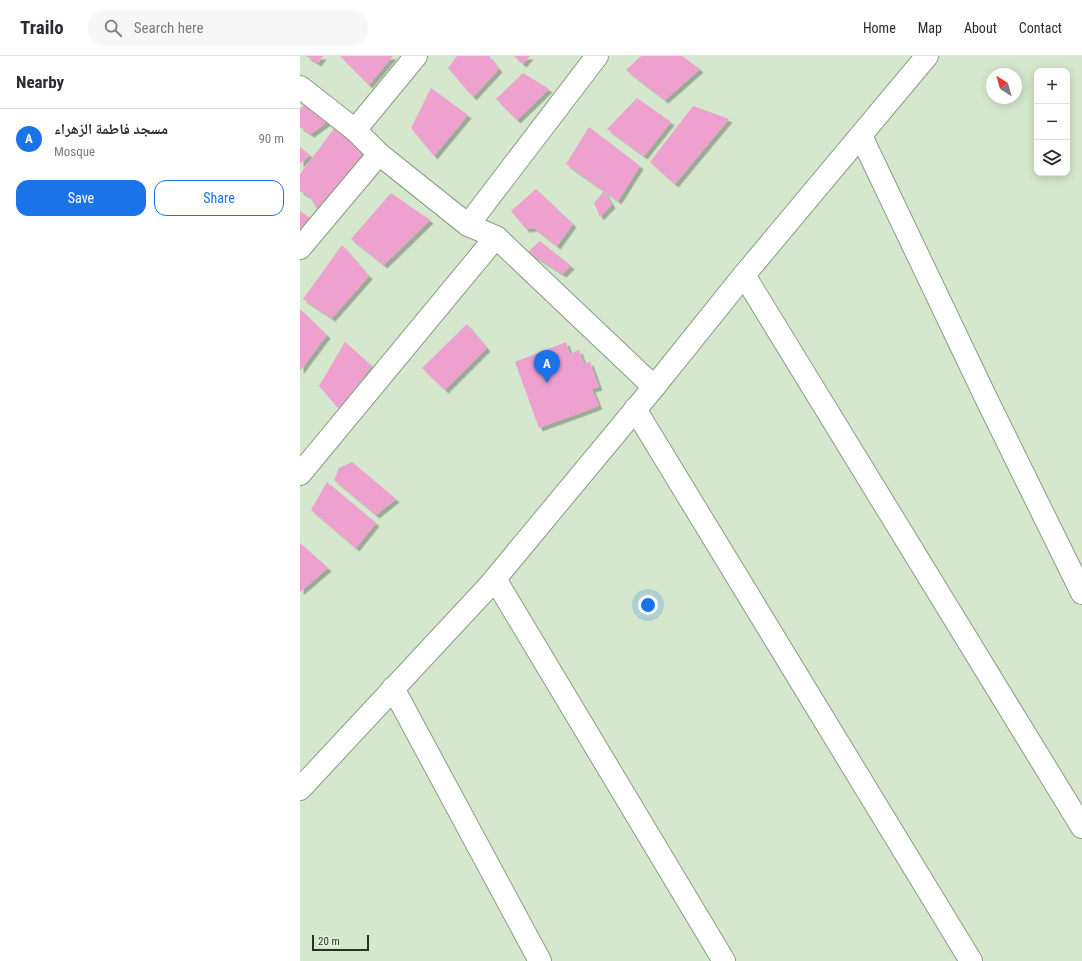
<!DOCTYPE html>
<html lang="en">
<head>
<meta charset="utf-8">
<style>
	body { margin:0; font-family:"Roboto Condensed","Noto Naskh Arabic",sans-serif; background:#f7f7f7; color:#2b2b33 }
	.controls { position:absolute; right:12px; top:12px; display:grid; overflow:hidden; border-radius:8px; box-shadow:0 2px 10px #0003 }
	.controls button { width:36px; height:36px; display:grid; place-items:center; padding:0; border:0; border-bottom:1px solid #e1e1e2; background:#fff; color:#2b2b33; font:20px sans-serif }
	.compass { position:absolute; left:686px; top:12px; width:36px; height:36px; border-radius:50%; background:#fff; box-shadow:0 2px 10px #0003; rotate:323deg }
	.scale { position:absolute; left:12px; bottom:10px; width:57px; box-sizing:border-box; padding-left:4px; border:2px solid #293026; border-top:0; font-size:11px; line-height:14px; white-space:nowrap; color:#293026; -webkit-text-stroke:3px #e2f4da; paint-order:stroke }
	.you { position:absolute; left:348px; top:549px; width:14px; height:14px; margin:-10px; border:3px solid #fff; border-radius:50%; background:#1a73e8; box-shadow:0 0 0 6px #1a73e833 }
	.badge { display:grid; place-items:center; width:26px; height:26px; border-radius:50%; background:#1a73e8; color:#fff; font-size:13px; font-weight:700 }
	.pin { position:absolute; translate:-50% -33px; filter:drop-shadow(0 1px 2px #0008) }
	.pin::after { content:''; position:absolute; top:21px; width:14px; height:12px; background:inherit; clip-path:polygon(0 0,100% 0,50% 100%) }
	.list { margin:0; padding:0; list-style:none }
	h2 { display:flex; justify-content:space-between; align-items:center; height:52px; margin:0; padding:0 16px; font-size:17px }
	h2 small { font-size:13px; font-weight:400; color:#7c7c81 }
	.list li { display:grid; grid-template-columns:26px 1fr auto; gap:12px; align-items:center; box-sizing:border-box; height:60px; padding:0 16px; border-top:1px solid #e1e1e2 }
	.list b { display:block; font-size:15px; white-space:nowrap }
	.list p { margin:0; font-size:13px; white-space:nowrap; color:#7c7c81 }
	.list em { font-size:13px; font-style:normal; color:#7c7c81 }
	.actions { display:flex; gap:8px; padding:12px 16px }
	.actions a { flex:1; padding:9px 0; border:1px solid #1a73e8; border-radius:12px; text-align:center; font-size:14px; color:#1a73e8 }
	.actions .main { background:#1a73e8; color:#fff }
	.icon { flex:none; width:22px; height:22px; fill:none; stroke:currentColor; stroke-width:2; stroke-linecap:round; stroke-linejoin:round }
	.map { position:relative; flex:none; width:782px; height:905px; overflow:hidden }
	header { display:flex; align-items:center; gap:24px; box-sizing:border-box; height:56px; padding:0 20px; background:#fff; border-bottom:1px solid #e1e1e2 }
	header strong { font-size:19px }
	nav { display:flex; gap:22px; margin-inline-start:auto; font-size:14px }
	.search { width:280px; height:36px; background:#f7f7f7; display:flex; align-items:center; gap:10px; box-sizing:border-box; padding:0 14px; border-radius:22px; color:#7c7c81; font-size:15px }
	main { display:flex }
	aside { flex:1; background:#fff }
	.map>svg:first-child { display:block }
	.building { fill:#eea0ce; filter:url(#shadow) }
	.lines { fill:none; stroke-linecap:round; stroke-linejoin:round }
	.minor-casing { stroke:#8b9c84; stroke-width:24 }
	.tertiary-casing { stroke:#8b9c84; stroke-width:24 }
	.minor { stroke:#fff; stroke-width:22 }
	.tertiary { stroke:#fff; stroke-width:22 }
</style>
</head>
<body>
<header>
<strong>Trailo</strong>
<div class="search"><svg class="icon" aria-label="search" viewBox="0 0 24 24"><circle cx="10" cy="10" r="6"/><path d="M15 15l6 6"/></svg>Search here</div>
<nav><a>Home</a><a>Map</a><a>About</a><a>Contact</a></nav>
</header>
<main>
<aside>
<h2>Nearby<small></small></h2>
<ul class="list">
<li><span class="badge">A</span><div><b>مسجد فاطمة الزهراء</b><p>Mosque</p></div><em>90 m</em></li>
</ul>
<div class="actions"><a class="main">Save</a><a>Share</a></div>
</aside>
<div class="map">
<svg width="782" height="905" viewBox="0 0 782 905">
	<defs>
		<filter id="shadow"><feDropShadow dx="3.5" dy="3.5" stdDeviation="0" flood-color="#0004"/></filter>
	</defs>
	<rect width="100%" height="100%" fill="#d5e7cd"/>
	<!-- building -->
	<g class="building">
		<polygon points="6,0 23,0 18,7"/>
		<polygon points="40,0 93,0 69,29"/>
		<polygon points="157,0 189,0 199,13 173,41 148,12"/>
		<polygon points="214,0 230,0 223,8"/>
		<polygon points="341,0 382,0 400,13 365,44 326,14"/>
		<polygon points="223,17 249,33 217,64 196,43"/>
		<polygon points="131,32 168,59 134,100 111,72"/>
		<polygon points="337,42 371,66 344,100 307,73"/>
		<polygon points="8,45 30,64 11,78 0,71 0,53"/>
		<polygon points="393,50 429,63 375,128 350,106"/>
		<polygon points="36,70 65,95 17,153 10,141 0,135 0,118"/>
		<polygon points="289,71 340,110 318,145 266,108"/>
		<polygon points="0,91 10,99 0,108"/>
		<polygon points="236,133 273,168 257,190 234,172 226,173 211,155"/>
		<polygon points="304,135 312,149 300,161 294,147"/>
		<polygon points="91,137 130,164 84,209 51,183"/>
		<polygon points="0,155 13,164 0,177"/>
		<polygon points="240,185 271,210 263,218 228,196"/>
		<polygon points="42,189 69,220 32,262 3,243"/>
		<polygon points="0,253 27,279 0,315"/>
		<polygon points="167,268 187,292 145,334 122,312"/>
		<polygon points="45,286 72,310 39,353 19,330"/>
		<polygon points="266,286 270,298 279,294 284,308 290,306 299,331 292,333 299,350 239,372 215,306"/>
		<polygon points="52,406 96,443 76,459 34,424 39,412"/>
		<polygon points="27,426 76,467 56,492 11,454"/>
		<polygon points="0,487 28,512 0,536"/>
	</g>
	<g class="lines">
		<defs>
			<g id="minor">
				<polyline points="0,31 55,74 79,98 168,169 196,181 354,331"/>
				<polyline points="55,74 116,0"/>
				<polyline points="561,80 686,342 782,537"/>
				<polyline points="168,169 297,0"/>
				<polyline points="0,192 79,98"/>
				<polyline points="444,219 782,771"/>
				<polyline points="335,353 671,905"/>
				<polyline points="0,418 196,181"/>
				<polyline points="195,523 424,905"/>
				<polyline points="93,632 240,905"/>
			</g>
			<polyline id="tertiary" points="0,733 189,530 354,331 444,219 627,0"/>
		</defs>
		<!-- minor casing -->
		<use href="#minor" class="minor-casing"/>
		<!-- tertiary casing -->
		<use href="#tertiary" class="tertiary-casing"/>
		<!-- minor -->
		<use href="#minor" class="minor"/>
		<!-- tertiary -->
		<use href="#tertiary" class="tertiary"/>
	</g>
</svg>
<div class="controls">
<button>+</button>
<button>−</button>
<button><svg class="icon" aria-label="layers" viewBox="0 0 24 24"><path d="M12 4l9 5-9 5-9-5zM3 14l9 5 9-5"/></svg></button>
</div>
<svg class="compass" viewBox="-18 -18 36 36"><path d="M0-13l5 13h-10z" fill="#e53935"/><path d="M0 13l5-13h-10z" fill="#7c7c81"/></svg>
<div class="scale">20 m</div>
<div class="you"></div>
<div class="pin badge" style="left:247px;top:327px">A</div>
</div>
</main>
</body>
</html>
